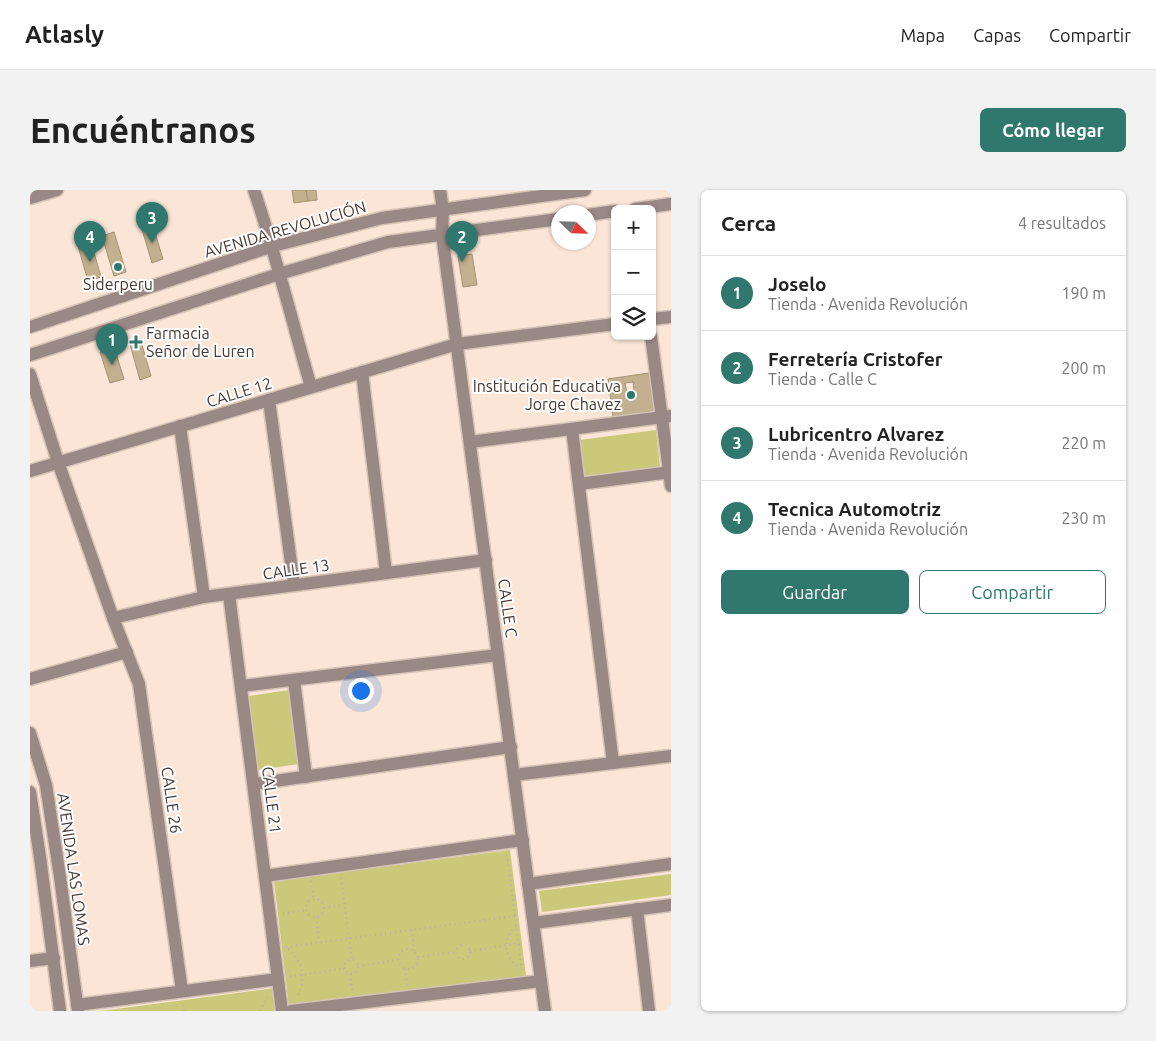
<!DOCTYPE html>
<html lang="es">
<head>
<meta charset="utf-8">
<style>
	body { margin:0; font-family:Ubuntu,sans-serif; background:#f2f2f2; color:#222 }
	.controls { position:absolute; right:15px; top:15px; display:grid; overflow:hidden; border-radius:8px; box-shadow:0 1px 4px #0004 }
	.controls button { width:45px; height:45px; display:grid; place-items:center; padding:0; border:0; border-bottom:1px solid #e0e0e0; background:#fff; color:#222; font:25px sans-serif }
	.compass { position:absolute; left:521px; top:15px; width:45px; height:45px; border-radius:50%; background:#fff; box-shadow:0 1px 4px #0004; rotate:113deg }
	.you { position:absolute; left:330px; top:500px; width:18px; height:18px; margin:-12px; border:4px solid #fff; border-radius:50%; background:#1a73e8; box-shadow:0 0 0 8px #1a73e833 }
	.badge { display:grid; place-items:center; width:32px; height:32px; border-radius:50%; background:#30776d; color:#fff; font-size:16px; font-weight:700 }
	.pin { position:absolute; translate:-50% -41px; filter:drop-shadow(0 1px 2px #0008) }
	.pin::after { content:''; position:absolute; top:26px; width:18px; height:15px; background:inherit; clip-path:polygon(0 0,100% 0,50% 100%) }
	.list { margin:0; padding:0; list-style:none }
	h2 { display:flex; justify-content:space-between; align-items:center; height:65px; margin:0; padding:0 20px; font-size:21px }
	h2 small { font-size:16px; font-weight:400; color:#767676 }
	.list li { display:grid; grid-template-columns:32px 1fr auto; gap:15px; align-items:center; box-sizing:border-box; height:75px; padding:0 20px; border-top:1px solid #e0e0e0 }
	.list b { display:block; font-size:19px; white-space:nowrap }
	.list p { margin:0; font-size:16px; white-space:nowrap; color:#767676 }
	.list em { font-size:16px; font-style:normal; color:#767676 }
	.actions { display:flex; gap:10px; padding:15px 20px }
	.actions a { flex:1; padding:11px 0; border:1px solid #30776d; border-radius:8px; text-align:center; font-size:18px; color:#30776d }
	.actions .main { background:#30776d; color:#fff }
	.icon { flex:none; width:28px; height:28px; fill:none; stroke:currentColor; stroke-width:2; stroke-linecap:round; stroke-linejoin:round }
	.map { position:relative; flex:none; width:641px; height:821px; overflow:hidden; border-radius:8px }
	header { display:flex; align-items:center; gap:30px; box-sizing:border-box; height:70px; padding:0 25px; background:#fff; border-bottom:1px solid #e0e0e0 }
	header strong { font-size:24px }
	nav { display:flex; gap:28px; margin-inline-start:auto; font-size:18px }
	.intro { display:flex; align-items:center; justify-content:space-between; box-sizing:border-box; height:120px; padding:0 30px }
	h1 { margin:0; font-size:35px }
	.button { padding:12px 22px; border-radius:8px; background:#30776d; color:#fff; font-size:18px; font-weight:700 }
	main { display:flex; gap:30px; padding:0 30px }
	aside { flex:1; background:#fff; border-radius:8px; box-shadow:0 1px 4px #0004 }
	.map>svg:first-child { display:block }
	.green { fill:#cbc879 }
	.building { fill:#c3b090; stroke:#a59273; fill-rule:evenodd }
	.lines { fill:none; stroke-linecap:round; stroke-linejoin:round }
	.minor-casing { stroke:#d6c3b6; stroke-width:15 }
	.path { stroke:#c3b0a4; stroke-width:2.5; stroke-dasharray:1 4; stroke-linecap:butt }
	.minor { stroke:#9a8885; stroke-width:12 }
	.poi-dot { fill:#30776d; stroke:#fff; stroke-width:2 }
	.labels { text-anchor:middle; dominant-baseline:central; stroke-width:4; stroke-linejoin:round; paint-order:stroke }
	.street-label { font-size:16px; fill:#473a31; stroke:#fff }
	.poi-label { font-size:16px; fill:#473a31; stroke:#fff }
</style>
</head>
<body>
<header>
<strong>Atlasly</strong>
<nav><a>Mapa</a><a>Capas</a><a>Compartir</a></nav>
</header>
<div class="intro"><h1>Encuéntranos</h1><a class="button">Cómo llegar</a></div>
<main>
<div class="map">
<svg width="641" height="821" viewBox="0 0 641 821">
	<rect width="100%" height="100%" fill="#fae5d7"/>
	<!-- green -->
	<g class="green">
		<polygon points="626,240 630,277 554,286 550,250"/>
		<polygon points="259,500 269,574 228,580 219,506"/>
		<polygon points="480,660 496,786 259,817 244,691"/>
		<polygon points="641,684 641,705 512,722 509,701"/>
		<polygon points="245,798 248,821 71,821"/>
	</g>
	<!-- building -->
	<g class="building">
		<polygon points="262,0 276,0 278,11 264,13"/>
		<polygon points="276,0 286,0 287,10 278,11"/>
		<polygon points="122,33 133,69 122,73 111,36"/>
		<polygon points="84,42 96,82 84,86 72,46"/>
		<polygon points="61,52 71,87 58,91 48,56"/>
		<polygon points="442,64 447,95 433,97 428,66"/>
		<polygon points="110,148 121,186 110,190 99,151"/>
		<polygon points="84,157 94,189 80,193 70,162"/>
		<path d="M 619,183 L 624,221 L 583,227 L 578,189 ZM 603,192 L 605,208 L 598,209 L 595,193 Z"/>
	</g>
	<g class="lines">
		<defs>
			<g id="minor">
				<path d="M 224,0 C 246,65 262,131 281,197"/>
				<polyline points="410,0 413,20 412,44 515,821"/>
				<polyline points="0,8 27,0"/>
				<polyline points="605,19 641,14"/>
				<polyline points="558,25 585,21"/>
				<polyline points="622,129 641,127"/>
				<polyline points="0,137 243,56 352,28 555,0"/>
				<polyline points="621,146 641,296"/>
				<polyline points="0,165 249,84 358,52 528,29"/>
				<polyline points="332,182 356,383"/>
				<polyline points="0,184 28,272 83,428 109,494 152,801"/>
				<polyline points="239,210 264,395"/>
				<polyline points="150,236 174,407"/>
				<polyline points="542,239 583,573"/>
				<polyline points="440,252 641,226"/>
				<polyline points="0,281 427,154 585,134"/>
				<polyline points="549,294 641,282"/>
				<polyline points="199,404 252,821"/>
				<polyline points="83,428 174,407 456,370"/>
				<polyline points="0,489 97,462"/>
				<polyline points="264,490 276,587"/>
				<polyline points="211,496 468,465"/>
				<polyline points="0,543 16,595 30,687 48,821"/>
				<polyline points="484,585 641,566"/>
				<polyline points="224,594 481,557"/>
				<polyline points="0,602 10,667 30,821"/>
				<polyline points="235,686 493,650"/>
				<polyline points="498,694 641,674"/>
				<polyline points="607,719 619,821"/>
				<polyline points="504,733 641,715"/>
				<polyline points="0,771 24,768"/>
				<polyline points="47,815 248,789"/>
				<polyline points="261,821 511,791"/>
			</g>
		</defs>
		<!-- minor casing -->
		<use href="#minor" class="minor-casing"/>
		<!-- path -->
		<g class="path">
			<polyline points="477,665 492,781"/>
			<polyline points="311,688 322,771"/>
			<polyline points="281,691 284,710"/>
			<circle cx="285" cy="718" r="9"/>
			<polyline points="294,718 314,715"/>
			<polyline points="253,724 276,720"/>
			<polyline points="286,727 289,752"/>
			<path d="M 486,736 C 472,749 473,769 491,778"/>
			<polyline points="382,740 384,761"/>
			<circle cx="433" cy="762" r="7"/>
			<polyline points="256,757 485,726"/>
			<circle cx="378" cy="769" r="10"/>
			<path d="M 258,759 C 274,771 276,791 267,807"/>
			<polyline points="440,761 490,753"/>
			<polyline points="388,767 426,762"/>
			<circle cx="321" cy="777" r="7"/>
			<polyline points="328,776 368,770"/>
			<polyline points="375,779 377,795"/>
			<polyline points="320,784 322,800"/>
			<polyline points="260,787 315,778"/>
			<polyline points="153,815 154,821"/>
			<polyline points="230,821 237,807"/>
		</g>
		<!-- minor -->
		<use href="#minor" class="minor"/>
	</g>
	<!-- markers -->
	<g class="poi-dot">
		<circle cx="88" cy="77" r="5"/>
		<path d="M103.5 144.5h5v5h5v5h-5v5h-5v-5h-5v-5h5z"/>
		<circle cx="601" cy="205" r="5"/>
	</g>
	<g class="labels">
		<!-- street labels -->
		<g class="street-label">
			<text transform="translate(255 39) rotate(-16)">AVENIDA REVOLUCIÓN</text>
			<text transform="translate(209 202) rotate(-17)">CALLE 12</text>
			<text transform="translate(266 379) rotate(-8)">CALLE 13</text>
			<text transform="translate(478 418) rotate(82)">CALLE C</text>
			<text transform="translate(142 610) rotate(82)">CALLE 26</text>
			<text transform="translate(242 610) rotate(83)">CALLE 21</text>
			<text transform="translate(44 679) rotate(82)">AVENIDA LAS LOMAS</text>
		</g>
		<!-- poi labels -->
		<g class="poi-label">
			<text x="88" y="94">Siderperu</text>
			<text x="116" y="143" text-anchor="start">Farmacia<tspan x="116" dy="18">Señor de Luren</tspan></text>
			<text x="591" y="196" text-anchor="end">Institución Educativa<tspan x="591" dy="18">Jorge Chavez</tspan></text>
		</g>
	</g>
</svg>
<div class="controls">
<button>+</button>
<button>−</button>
<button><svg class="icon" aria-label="layers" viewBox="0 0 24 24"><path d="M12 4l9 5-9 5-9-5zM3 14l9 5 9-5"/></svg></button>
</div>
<svg class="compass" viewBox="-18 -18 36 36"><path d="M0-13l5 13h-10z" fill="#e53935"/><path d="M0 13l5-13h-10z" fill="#767676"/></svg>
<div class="you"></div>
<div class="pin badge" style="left:82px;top:175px">1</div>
<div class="pin badge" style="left:432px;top:72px">2</div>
<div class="pin badge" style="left:122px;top:53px">3</div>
<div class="pin badge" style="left:60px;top:72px">4</div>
</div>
<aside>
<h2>Cerca<small>4 resultados</small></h2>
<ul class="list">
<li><span class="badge">1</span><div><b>Joselo</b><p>Tienda · Avenida Revolución</p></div><em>190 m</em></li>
<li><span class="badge">2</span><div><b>Ferretería Cristofer</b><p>Tienda · Calle C</p></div><em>200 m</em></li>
<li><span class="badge">3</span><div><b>Lubricentro Alvarez</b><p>Tienda · Avenida Revolución</p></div><em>220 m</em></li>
<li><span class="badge">4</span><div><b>Tecnica Automotriz</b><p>Tienda · Avenida Revolución</p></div><em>230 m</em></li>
</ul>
<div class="actions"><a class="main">Guardar</a><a>Compartir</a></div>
</aside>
</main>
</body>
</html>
